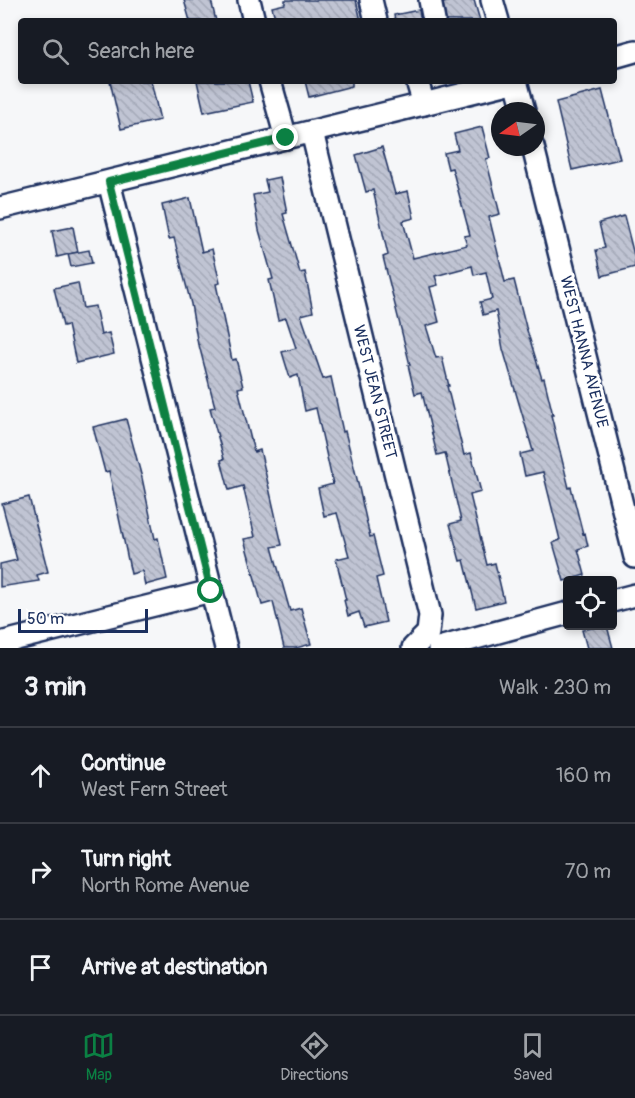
<!DOCTYPE html>
<html lang="en">
<head>
<meta charset="utf-8">
<style>
	body { margin:0; font-family:Pangolin,sans-serif; background:#20242c; color:#f1f3f6 }
	.controls { position:absolute; right:18px; bottom:18px; display:grid; overflow:hidden; border-radius:6px; box-shadow:0 3px 9px #0003 }
	.controls button { width:54px; height:54px; display:grid; place-items:center; padding:0; border:0; border-bottom:2px solid #363941; background:#171b24; color:#f1f3f6; font:30px sans-serif }
	.compass { position:absolute; left:491px; top:102px; width:54px; height:54px; border-radius:50%; background:#171b24; box-shadow:0 3px 9px #0003; rotate:256deg }
	.scale { position:absolute; left:18px; bottom:15px; width:130px; box-sizing:border-box; padding-left:6px; border:3px solid #1b2f5e; border-top:0; font-size:16px; line-height:21px; white-space:nowrap; color:#1b2f5e; -webkit-text-stroke:4px #fff; paint-order:stroke }
	.stop { position:absolute; width:18px; height:18px; margin:-14px; border:4px solid #0b8043; border-radius:50%; background:#fff }
	.stop.end { background:#0b8043; border-color:#fff; box-shadow:0 2px 6px #0008 }
	.list { margin:0; padding:0; list-style:none }
	h2 { display:flex; justify-content:space-between; align-items:center; height:78px; margin:0; padding:0 24px; font-size:26px }
	h2 small { font-size:20px; font-weight:400; color:#9ea1a6 }
	.list li { display:grid; grid-template-columns:39px 1fr auto; gap:18px; align-items:center; box-sizing:border-box; height:96px; padding:0 24px; border-top:2px solid #363941 }
	.list b { display:block; font-size:22px; white-space:nowrap }
	.list p { margin:0; font-size:20px; white-space:nowrap; color:#9ea1a6 }
	.list em { font-size:20px; font-style:normal; color:#9ea1a6 }
	.icon { flex:none; width:33px; height:33px; fill:none; stroke:currentColor; stroke-width:2; stroke-linecap:round; stroke-linejoin:round }
	.map { position:relative; flex:none; width:635px; height:648px; overflow:hidden }
	.search { position:absolute; background:#171b24; box-shadow:0 3px 9px #0003; left:18px; right:18px; top:18px; height:66px; display:flex; align-items:center; gap:15px; box-sizing:border-box; padding:0 21px; border-radius:6px; color:#9ea1a6; font-size:22px }
	.sheet { height:366px; background:#171b24 }
	nav { display:flex; justify-content:space-around; align-items:center; box-sizing:border-box; height:84px; border-top:2px solid #363941; background:#171b24; font-size:16px; color:#9ea1a6 }
	nav a { display:grid; justify-items:center; gap:3px }
	nav .on { color:#0b8043 }
	.map>svg:first-child { display:block }
	.building { fill:url(#building-back-hatch); stroke:#1b2f5e; stroke-width:1.5 }
	.lines { fill:none; stroke-linecap:round; stroke-linejoin:round }
	.minor-casing { stroke:#1b2f5e; stroke-width:26 }
	.minor { stroke:#fff; stroke-width:21 }
	.route { stroke:#0b8043; stroke-width:8 }
	.labels { text-anchor:middle; dominant-baseline:central; stroke-width:6; stroke-linejoin:round; paint-order:stroke }
	.street-label { font-size:16px; fill:#1b2f5e; stroke:#fff }
</style>
</head>
<body>
<div class="map">
<svg width="635" height="648" viewBox="0 0 635 648">
	<defs>
		<pattern id="building-back-hatch" width="6" height="6" patternUnits="userSpaceOnUse" patternTransform="scale(1.5)"><rect width="6" height="6" fill="#c0c4d3"/><path d="M-1 5l2 2M0 0l6 6M5-1l2 2" fill="none" stroke="#a4a9b8"/></pattern>
	</defs>
	<rect width="100%" height="100%" fill="#f6f7f9"/>
	<filter id="ink" filterUnits="userSpaceOnUse"><feTurbulence type="fractalNoise" baseFrequency=".0167" numOctaves="2"/><feDisplacementMap in="SourceGraphic" scale="12" xChannelSelector="R" yChannelSelector="G"/><feConvolveMatrix kernelMatrix="1 2 1 2 8 2 1 2 1" color-interpolation-filters="sRGB"/></filter>
	<g filter="url(#ink)">
		<!-- building -->
		<g class="building">
			<polygon points="184,0 211,0 216,21 190,21"/>
			<polygon points="285,0 356,0 361,21 276,21 272,7 285,4"/>
			<polygon points="453,0 474,0 480,21 446,21 443,3"/>
			<polygon points="419,10 421,21 395,21 394,15"/>
			<polygon points="110,81 151,81 160,120 121,129"/>
			<polygon points="197,81 248,81 253,102 204,112"/>
			<polygon points="305,81 352,81 352,86 309,97"/>
			<polygon points="602,90 620,159 572,170 556,102"/>
			<polygon points="482,127 490,158 486,159 500,214 489,217 505,282 514,280 526,327 542,379 544,378 553,415 551,415 569,488 571,487 583,534 585,533 588,546 578,549 585,575 564,581 553,543 560,540 543,472 525,476 520,454 533,451 503,349 496,311 483,315 480,302 492,299 486,272 474,275 472,266 435,276 438,285 430,287 439,322 426,326 436,358 442,357 449,386 447,386 464,455 471,453 481,492 470,495 487,565 495,563 504,601 476,608 464,560 460,561 450,524 461,521 445,453 437,455 422,392 415,394 408,365 410,365 383,257 388,255 373,190 366,192 356,155 382,147 395,194 408,191 414,218 403,221 413,258 467,245 464,236 470,235 452,168 448,169 444,153 458,150 454,134"/>
			<polygon points="280,177 287,213 283,214 300,273 305,272 313,312 301,315 323,379 331,377 343,432 345,431 357,479 370,537 373,536 383,576 376,578 386,622 364,627 359,612 348,616 344,600 346,600 336,559 349,556 337,513 324,516 318,488 333,484 316,408 305,411 298,375 290,378 282,352 296,348 286,318 278,320 269,280 273,279 259,230 253,195 268,192 265,180"/>
			<polygon points="190,198 202,252 212,249 220,283 216,284 232,360 236,359 243,387 238,388 254,452 260,450 270,492 282,545 272,547 290,611 301,608 311,644 296,648 284,648 273,602 262,605 244,539 255,537 243,486 229,490 221,460 224,459 210,408 215,407 199,345 198,345 191,304 174,238 169,239 162,205"/>
			<polygon points="624,216 635,259 635,267 602,276 596,250 605,248 599,223"/>
			<polygon points="73,227 78,252 57,257 52,231"/>
			<polygon points="89,250 92,263 71,267 68,254"/>
			<polygon points="78,283 83,308 95,306 101,335 109,333 114,354 76,363 68,325 63,326 54,288"/>
			<polygon points="126,419 142,478 155,539 158,538 167,579 145,585 142,571 131,574 109,471 105,472 93,427"/>
			<polygon points="29,497 48,572 37,575 39,581 0,587 0,564 17,560 2,504"/>
			<polygon points="602,626 607,626 613,648 587,648 582,630"/>
		</g>
		<g class="lines">
			<defs>
				<g id="minor">
					<polyline points="249,0 254,21"/>
					<polyline points="371,0 376,21"/>
					<polyline points="430,0 434,21"/>
					<polyline points="492,0 498,21"/>
					<polyline points="614,57 635,51"/>
					<polyline points="270,81 286,138"/>
					<polyline points="417,81 424,104"/>
					<polyline points="516,81 524,111"/>
					<polyline points="312,132 430,615 428,633 413,648"/>
					<polyline points="533,147 635,557"/>
					<polyline points="109,182 226,648"/>
					<polyline points="0,208 517,81"/>
					<polyline points="612,601 635,595"/>
					<polyline points="0,643 211,591"/>
					<polyline points="439,648 568,613"/>
				</g>
			</defs>
			<!-- minor casing -->
			<use href="#minor" class="minor-casing"/>
			<!-- minor -->
			<use href="#minor" class="minor"/>
		</g>
	</g>
	<g class="lines" filter="url(#ink)">
		<!-- route -->
		<polyline class="route" points="211,591 109,182 286,138"/>
	</g>
	<g class="labels">
		<!-- street labels -->
		<g class="street-label">
			<text transform="translate(584 352) rotate(76)">WEST HANNA AVENUE</text>
			<text transform="translate(375 392) rotate(76)">WEST JEAN STREET</text>
		</g>
	</g>
</svg>
<div class="controls">
<button><svg class="icon" aria-label="locate" viewBox="0 0 24 24"><circle cx="12" cy="12" r="6"/><path d="M12 2v4M12 18v4M2 12h4M18 12h4"/></svg></button>
</div>
<svg class="compass" viewBox="-18 -18 36 36"><path d="M0-13l5 13h-10z" fill="#e53935"/><path d="M0 13l5-13h-10z" fill="#9ea1a6"/></svg>
<div class="scale">50 m</div>
<div class="stop" style="left:211px;top:591px"></div>
<div class="stop end" style="left:286px;top:138px"></div>
<div class="search"><svg class="icon" aria-label="search" viewBox="0 0 24 24"><circle cx="10" cy="10" r="6"/><path d="M15 15l6 6"/></svg>Search here</div>
</div>
<section class="sheet">
<h2>3 min<small>Walk · 230 m</small></h2>
<ul class="list">
<li><svg class="icon" aria-label="ahead" viewBox="0 0 24 24"><path d="M12 20V5M6 11l6-6 6 6"/></svg><div><b>Continue</b><p>West Fern Street</p></div><em>160 m</em></li>
<li><svg class="icon" aria-label="right" viewBox="0 0 24 24"><path d="M7 20v-9h11M14 6l5 5-5 5"/></svg><div><b>Turn right</b><p>North Rome Avenue</p></div><em>70 m</em></li>
<li><svg class="icon" aria-label="arrive" viewBox="0 0 24 24"><path d="M6 21V4h12l-3 4 3 4H6"/></svg><div><b>Arrive at destination</b></div></li>
</ul>
</section>
<nav>
<a class="on"><svg class="icon" aria-label="map" viewBox="0 0 24 24"><path d="M3 6l6-2 6 2 6-2v14l-6 2-6-2-6 2zM9 4v14M15 6v14"/></svg>Map</a>
<a><svg class="icon" aria-label="directions" viewBox="0 0 24 24"><path d="M12 3l9 9-9 9-9-9zM9 14v-3h6M13 9l2 2-2 2"/></svg>Directions</a>
<a><svg class="icon" aria-label="saved" viewBox="0 0 24 24"><path d="M7 4h10v16l-5-4-5 4z"/></svg>Saved</a>
</nav>
</body>
</html>
